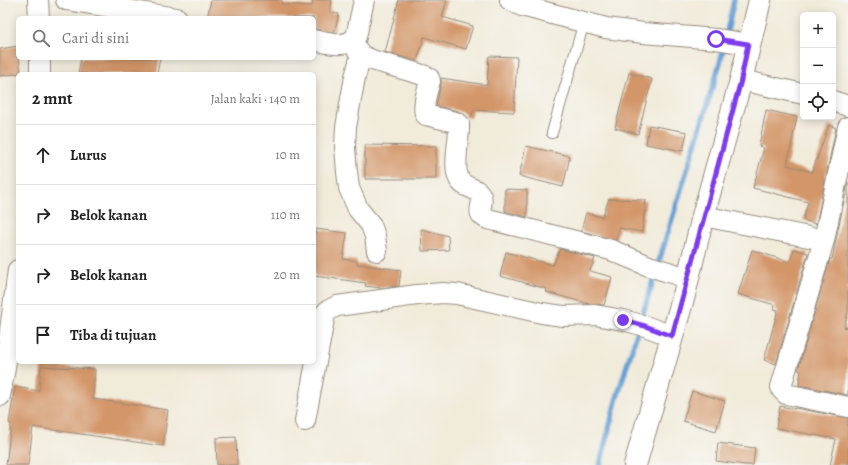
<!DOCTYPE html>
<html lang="id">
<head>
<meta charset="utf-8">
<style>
	body { margin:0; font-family:Alegreya,serif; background:#f2f2f2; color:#222 }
	.controls { position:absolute; right:12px; top:12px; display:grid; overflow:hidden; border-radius:6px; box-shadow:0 2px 10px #0003 }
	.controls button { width:36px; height:36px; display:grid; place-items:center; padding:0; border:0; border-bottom:1px solid #e0e0e0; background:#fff; color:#222; font:20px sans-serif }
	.stop { position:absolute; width:12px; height:12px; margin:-9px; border:3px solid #7c3aed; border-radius:50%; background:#fff }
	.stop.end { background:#7c3aed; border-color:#fff; box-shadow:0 1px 4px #0008 }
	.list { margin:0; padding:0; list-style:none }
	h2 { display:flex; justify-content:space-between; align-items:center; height:52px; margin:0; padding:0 16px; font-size:17px }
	h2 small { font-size:13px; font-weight:400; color:#767676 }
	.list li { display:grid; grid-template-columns:26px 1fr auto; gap:12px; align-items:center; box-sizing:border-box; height:60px; padding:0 16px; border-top:1px solid #e0e0e0 }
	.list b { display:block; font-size:15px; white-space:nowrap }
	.list em { font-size:13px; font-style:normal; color:#767676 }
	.icon { flex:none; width:22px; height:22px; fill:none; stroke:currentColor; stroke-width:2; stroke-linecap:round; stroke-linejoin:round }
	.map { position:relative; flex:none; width:848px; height:465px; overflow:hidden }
	.search { position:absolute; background:#fff; box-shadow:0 2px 10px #0003; left:16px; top:16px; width:300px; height:44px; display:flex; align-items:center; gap:10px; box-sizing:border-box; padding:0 14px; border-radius:6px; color:#767676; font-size:15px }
	.panel { position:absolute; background:#fff; box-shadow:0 2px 10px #0003; left:16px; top:72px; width:300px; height:292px; border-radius:6px }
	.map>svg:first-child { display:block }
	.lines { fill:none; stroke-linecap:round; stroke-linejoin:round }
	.stream { stroke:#659fd4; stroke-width:5.5 }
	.building { fill:#d39669 }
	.lane-casing { stroke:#968a7c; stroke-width:12 }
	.street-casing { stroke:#968a7c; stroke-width:22 }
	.secondary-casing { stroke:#968a7c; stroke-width:24 }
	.lane { stroke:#fff; stroke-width:10 }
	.street { stroke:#fff; stroke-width:20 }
	.secondary { stroke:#fff; stroke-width:22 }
	.route { stroke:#7c3aed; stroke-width:5 }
</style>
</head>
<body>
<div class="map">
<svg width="848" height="465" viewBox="0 0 848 465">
	<rect width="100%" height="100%" fill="#f6f6f2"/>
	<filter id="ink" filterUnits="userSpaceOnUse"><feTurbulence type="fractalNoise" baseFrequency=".025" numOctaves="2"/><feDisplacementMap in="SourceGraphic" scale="8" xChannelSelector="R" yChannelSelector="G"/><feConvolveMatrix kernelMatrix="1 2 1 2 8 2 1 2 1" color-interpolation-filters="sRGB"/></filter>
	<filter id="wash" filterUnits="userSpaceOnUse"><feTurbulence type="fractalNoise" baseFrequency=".012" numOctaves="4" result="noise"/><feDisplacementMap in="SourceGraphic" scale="16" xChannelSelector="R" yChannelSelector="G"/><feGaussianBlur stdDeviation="0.9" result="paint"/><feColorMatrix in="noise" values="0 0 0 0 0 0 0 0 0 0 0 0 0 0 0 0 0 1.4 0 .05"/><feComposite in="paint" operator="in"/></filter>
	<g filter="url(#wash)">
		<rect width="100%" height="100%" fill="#f1ebda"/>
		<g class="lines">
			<!-- stream -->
			<polyline class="stream" points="600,465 616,401 720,63 734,0"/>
		</g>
		<g id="blocks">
			<!-- building -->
			<g class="building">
				<polygon points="211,0 282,0 281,4 312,6 313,0 332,0 330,12 339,14 334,32 332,32 314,29 314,18 207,18"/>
				<polygon points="399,0 447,0 442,17 473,26 466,49 424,37 417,61 385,52"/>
				<polygon points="18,46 18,58 19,58 21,73 0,76 0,49"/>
				<polygon points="489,56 517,57 514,112 473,110 471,118 468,118 464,114 458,111 436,106 441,84 441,78 487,85"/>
				<polygon points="81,58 160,58 157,74 78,74"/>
				<polygon points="629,73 652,79 638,134 615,128"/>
				<polygon points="766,110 797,117 787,165 812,172 829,125 836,128 816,224 803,220 808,202 753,188 764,148 759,146"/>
				<polygon points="649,125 687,132 683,151 646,144"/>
				<polygon points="365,145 436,146 436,179 365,179"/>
				<polygon points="526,146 570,156 563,187 519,176"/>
				<polygon points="848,182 848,312 844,327 848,328 848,395 799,385 801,371 798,370 830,259 832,259"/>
				<polygon points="505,189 527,190 527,217 505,211"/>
				<polygon points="609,199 646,200 642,232 619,228 616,240 581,231 586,213 602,217"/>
				<polygon points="316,229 347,233 343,259 357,261 357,264 401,270 399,286 381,288 365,286 366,283 314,276 314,244"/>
				<polygon points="421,229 448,236 449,250 422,251"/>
				<polygon points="560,249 595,258 590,271 612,277 604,305 589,304 546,292 547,289 500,276 506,252 553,265"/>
				<polygon points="794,249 808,253 776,364 764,360 778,310 774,309 775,305 738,294 752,250 790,262"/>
				<polygon points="41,366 95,369 93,399 168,410 163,446 33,427 28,465 6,465 11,424 9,423 15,387 39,391"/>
				<polygon points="692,391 725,401 716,431 683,421"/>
				<polygon points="780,406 795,409 795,408 848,418 848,465 830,465 836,439 776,428"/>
				<polygon points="236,437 237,465 217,465 216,438"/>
				<polygon points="718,443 755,448 753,465 745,465 716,461"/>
			</g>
		</g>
	</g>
	<g filter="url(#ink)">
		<use href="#blocks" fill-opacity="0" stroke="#968a7c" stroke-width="1"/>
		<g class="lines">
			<defs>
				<polyline id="lane" points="552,133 584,22"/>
				<g id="street">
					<polyline points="38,0 39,18"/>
					<polyline points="66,0 177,18"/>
					<polyline points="510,0 522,6 606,28 643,33 716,39 749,44"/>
					<path d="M 314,40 C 328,43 345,49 356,37 L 364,0"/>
					<path d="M 352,42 L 361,55 L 372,60 L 423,75 L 429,78 L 430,81 C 428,88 421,109 426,115 C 427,115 429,116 430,116 L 455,122 L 459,124 C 460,139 451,171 461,182 C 467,189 477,187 481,196 C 485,206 473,213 488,219 L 611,250 L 649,266 L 688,278"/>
					<polyline points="361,55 355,77 346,127 345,147 347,172 349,188 358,209 371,225 375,236 377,251"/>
					<polyline points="40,58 40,74"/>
					<polyline points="741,80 803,94"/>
					<polyline points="833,101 848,106"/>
					<polyline points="848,127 824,240 781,387 782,390 786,394 848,407"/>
					<polyline points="703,216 824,240"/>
					<polyline points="0,396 5,368 18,270"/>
					<polyline points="305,421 325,314 327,311 337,306 417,295 443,293 457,294 542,313 563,316 595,315 623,320 645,326 672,336"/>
				</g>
				<polyline id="secondary" points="635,465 684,295 703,216 741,80 760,0"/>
			</defs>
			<!-- lane casing -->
			<use href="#lane" class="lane-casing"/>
			<!-- street casing -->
			<use href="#street" class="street-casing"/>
			<!-- secondary casing -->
			<use href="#secondary" class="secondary-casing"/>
			<!-- lane -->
			<use href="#lane" class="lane"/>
			<!-- street -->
			<use href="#street" class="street"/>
			<!-- secondary -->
			<use href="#secondary" class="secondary"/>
		</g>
	</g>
	<g class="lines" filter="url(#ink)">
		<!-- route -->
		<polyline class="route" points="623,320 645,326 672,336 741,80 748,44 716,39"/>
	</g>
</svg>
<div class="controls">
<button>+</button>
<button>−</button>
<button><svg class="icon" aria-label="locate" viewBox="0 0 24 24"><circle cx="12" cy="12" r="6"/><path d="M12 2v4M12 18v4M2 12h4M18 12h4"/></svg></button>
</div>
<div class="stop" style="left:716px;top:39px"></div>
<div class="stop end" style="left:623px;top:320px"></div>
<div class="search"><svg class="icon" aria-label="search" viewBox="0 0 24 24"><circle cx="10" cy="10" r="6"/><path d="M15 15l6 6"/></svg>Cari di sini</div>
<section class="panel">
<h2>2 mnt<small>Jalan kaki · 140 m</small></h2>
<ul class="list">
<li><svg class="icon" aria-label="ahead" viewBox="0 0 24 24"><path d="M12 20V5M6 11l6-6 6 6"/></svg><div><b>Lurus</b></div><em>10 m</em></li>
<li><svg class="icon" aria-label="right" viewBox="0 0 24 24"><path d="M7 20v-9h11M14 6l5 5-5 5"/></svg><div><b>Belok kanan</b></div><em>110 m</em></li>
<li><svg class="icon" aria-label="right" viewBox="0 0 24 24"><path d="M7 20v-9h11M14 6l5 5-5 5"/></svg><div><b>Belok kanan</b></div><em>20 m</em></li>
<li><svg class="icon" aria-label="arrive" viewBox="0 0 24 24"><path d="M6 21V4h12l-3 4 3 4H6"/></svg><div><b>Tiba di tujuan</b></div></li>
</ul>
</section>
</div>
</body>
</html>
